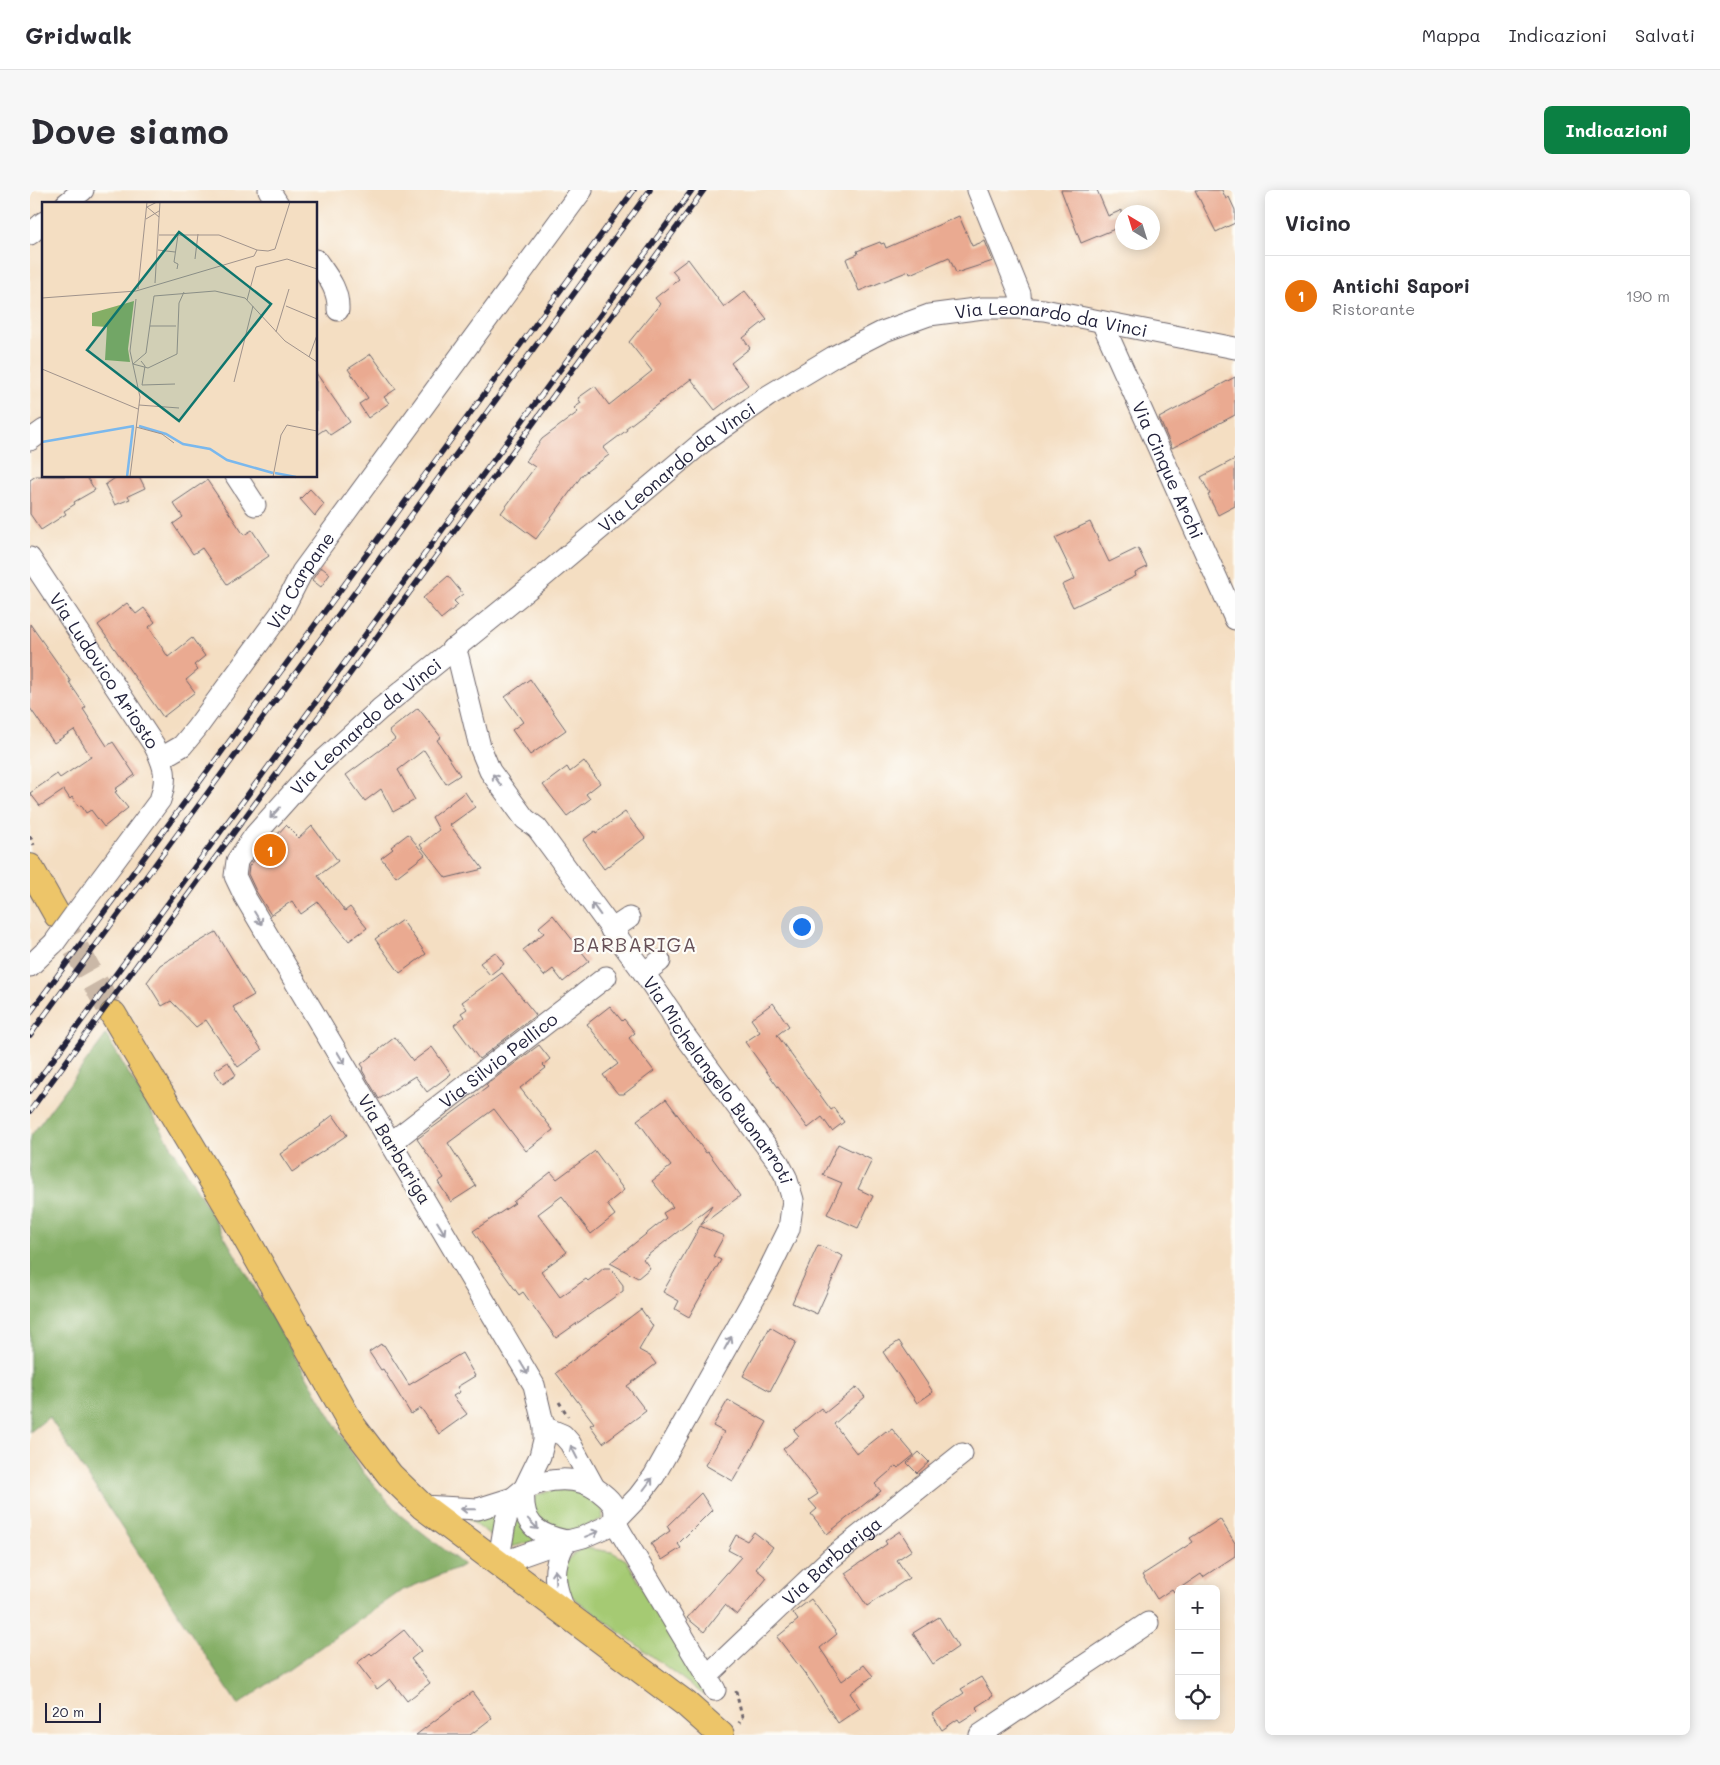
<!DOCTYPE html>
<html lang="it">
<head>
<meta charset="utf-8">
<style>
	body { margin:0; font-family:Mali,sans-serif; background:#f7f7f7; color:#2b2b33 }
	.controls { position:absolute; right:15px; bottom:15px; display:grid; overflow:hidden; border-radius:8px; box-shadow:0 2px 12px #0003 }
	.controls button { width:45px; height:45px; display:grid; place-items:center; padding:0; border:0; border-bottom:1px solid #e1e1e2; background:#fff; color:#2b2b33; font:25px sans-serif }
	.compass { position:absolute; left:1085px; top:15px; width:45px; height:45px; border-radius:50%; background:#fff; box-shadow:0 2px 12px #0003; rotate:322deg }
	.scale { position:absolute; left:15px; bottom:12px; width:56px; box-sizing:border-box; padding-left:5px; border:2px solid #22223b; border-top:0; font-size:14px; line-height:18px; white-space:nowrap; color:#22223b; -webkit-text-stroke:4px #fdfcf7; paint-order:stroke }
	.you { position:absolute; left:771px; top:736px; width:18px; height:18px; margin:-12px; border:4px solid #fff; border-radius:50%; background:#1a73e8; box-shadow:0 0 0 8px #1a73e833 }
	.badge { display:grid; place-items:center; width:32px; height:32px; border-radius:50%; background:#0b8043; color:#fff; font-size:16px; font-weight:700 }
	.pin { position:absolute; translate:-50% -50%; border:2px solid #fff; box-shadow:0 1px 5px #0006 }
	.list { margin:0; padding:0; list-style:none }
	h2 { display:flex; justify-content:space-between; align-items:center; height:65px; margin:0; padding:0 20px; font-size:21px }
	h2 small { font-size:16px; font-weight:400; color:#7c7c81 }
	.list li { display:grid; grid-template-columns:32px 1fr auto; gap:15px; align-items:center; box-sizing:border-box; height:80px; padding:0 20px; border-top:1px solid #e1e1e2 }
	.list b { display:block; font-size:19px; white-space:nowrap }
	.list p { margin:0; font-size:16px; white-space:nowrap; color:#7c7c81 }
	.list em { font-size:16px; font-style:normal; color:#7c7c81 }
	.icon { flex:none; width:28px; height:28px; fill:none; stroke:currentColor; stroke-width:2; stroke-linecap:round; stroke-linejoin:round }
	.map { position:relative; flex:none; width:1205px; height:1545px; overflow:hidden; border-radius:8px }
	header { display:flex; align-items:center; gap:30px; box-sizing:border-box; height:70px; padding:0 25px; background:#fff; border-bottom:1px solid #e1e1e2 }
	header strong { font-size:24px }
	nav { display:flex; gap:28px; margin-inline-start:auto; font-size:18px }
	.intro { display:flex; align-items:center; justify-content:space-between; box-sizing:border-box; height:120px; padding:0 30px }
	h1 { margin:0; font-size:35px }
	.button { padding:12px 22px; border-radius:8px; background:#0b8043; color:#fff; font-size:18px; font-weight:700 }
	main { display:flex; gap:30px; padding:0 30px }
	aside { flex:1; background:#fff; border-radius:8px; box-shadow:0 2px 12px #0003 }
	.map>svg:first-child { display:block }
	.green { fill:#a5ca73; stroke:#647657 }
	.forest { fill:#84ae65; stroke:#536850 }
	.building { fill:#eaaa91 }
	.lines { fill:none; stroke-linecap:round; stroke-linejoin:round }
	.major-tunnel { stroke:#cab8a7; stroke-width:26; stroke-dasharray:26 13; stroke-linecap:butt }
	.minor-casing { stroke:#6c646a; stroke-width:23 }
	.major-casing { stroke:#6c646a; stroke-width:28 }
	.path { stroke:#6c646a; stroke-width:3; stroke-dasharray:4 4; stroke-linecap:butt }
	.minor { stroke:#fff; stroke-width:21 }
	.major { stroke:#edc569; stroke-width:26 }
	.rail-casing { stroke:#22223b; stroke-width:5.5 }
	.rail { stroke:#fdfcf7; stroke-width:4; stroke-dasharray:11; stroke-linecap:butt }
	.minor-bridge-casing { stroke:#6c646a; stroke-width:23; stroke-linecap:butt }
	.minor-bridge { stroke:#fff; stroke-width:21 }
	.oneway { stroke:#9c9ca7 }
	.labels { text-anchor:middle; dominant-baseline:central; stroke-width:4.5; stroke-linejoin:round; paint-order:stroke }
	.street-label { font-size:18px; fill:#22223b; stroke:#fdfcf7 }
	.quarter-label { font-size:20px; letter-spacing:1px; fill:#685259; stroke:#fdfcf7 }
	.inset-river { fill:none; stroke:#7ab8ed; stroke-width:2.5 }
	.inset-road { fill:none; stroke:#a0938c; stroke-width:1 }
	.view { fill:#0f766e; fill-opacity:0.15; stroke:#0f766e; stroke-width:2.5 }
	.inset-edge { fill:none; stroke:#22223b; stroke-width:2.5 }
</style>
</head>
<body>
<header>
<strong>Gridwalk</strong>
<nav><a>Mappa</a><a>Indicazioni</a><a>Salvati</a></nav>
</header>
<div class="intro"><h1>Dove siamo</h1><a class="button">Indicazioni</a></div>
<main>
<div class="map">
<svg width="1205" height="1545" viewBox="0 0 1205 1545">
	<rect width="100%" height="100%" fill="#fdfcf7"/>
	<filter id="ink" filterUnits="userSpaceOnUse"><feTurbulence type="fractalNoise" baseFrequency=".02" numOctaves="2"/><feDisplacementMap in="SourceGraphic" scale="10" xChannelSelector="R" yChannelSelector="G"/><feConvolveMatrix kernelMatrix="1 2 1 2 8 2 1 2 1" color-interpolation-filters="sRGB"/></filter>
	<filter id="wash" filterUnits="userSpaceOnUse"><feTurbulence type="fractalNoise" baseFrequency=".0096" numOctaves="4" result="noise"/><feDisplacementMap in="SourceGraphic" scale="20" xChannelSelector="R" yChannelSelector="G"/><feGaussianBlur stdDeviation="1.12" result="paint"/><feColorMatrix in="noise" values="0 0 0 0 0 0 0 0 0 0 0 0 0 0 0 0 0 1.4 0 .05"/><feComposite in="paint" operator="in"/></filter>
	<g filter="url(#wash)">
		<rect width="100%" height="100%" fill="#f4dec2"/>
		<!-- green -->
		<g class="green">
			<path d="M 526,1299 C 544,1300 561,1304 573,1320 L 572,1329 C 556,1336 538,1345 520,1337 C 515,1335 509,1328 504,1324 L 503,1315 L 507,1305 Z"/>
			<polygon points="486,1323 505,1351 481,1357"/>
			<polygon points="467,1325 463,1347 438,1329 453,1329"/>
			<path d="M 555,1358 L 582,1362 L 596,1370 L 672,1493 L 674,1505 L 540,1405 C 530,1385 532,1366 555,1358 Z"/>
		</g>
		<!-- forest -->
		<polygon class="forest" points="76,845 333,1282 370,1325 434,1375 371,1401 208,1515 19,1227 0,1242 0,947"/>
		<g id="blocks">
			<!-- building -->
			<g class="building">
				<polygon points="1031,0 1067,0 1078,26 1092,20 1092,36 1051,53"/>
				<polygon points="1165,0 1192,0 1196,9 1199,7 1205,20 1205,33 1186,42"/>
				<polygon points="929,26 942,56 955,51 963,71 926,83 919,67 880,84 879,81 829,101 816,69 828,64 827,61 850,52 851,54 854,53 856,58"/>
				<polygon points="658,69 694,117 715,101 737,129 713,148 720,158 701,173 718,195 685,220 661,189 596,238 597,240 573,258 579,265 553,284 506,349 471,323 505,277 496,271 512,249 548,222 544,218 551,213 548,208 565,196 579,215 622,181 599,152 630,114 625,108 649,89 642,81"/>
				<polygon points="341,164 366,199 354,207 359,213 338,228 329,214 338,208 318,179"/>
				<polygon points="286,183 320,232 300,245 295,239 286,245"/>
				<polygon points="1205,187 1205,225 1142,258 1129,228"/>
				<polygon points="1205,269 1205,316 1188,325 1178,305 1180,304 1171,287"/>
				<polygon points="6,286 56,286 65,300 44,312 45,314 34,321 36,324 11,340 0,324 0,290"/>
				<polygon points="88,286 109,286 115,298 98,306 100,309 85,315 75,295"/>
				<polygon points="177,290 214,345 222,340 239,366 197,394 172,358 163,364 143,334 153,327 143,313"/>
				<polygon points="280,299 294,314 285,326 270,309"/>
				<polygon points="1060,332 1079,372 1108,358 1117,377 1105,383 1106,386 1043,417 1032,395 1045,389 1025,348"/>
				<polygon points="291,377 300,384 291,397 282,390"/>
				<polygon points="418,386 433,404 424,411 428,415 411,429 393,408"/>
				<polygon points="97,413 106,424 114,418 125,432 119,437 138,467 162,448 175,466 164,475 168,480 156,490 165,502 133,527 68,435"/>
				<polygon points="0,434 41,492 39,492 56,517 53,519 77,556 83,552 105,585 85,599 87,601 85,602 98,618 74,637 61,620 56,623 51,615 48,616 42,607 40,609 34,600 10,616 0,603 27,584 30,588 61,567 44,540 24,553 0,518"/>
				<polygon points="500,489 536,540 500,565 482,540 493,532 475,507"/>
				<polygon points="388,518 411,547 407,550 430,585 416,594 394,560 368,580 385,610 363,622 351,599 335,611 316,585 365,549 359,541"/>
				<polygon points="554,571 570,593 556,604 560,609 537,626 513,595 537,577 540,582"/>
				<polygon points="435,602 445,617 420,635 453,679 416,688 390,655 409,640 402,627"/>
				<polygon points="595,622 615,648 574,679 553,650 565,641 566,643"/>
				<polygon points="256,635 269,648 282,636 308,671 288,686 315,721 320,717 337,738 319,751 288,712 271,724 262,711 241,725 226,701 218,684 219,676"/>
				<polygon points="378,644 395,665 366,687 351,668 363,659 361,657"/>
				<polygon points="523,725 559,771 533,792 523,779 514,786 493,760 514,743 509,737"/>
				<polygon points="372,730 396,764 370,783 345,749"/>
				<polygon points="186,742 224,805 203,817 232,860 208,877 176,830 166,837 141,811 132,816 117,792 130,775"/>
				<polygon points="465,762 474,774 460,785 450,773"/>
				<polygon points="472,783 506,825 449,869 424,835 434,827 431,823 437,819 432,812"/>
				<polygon points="743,813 759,836 747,845 801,920 804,918 814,932 802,941 792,927 778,938 715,852 730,842 721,829"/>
				<polygon points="580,816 592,831 594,829 605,843 599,848 624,881 594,904 588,904 573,885 588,874 557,834"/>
				<polygon points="365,847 383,871 402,857 421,884 397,902 385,886 349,909 332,880 334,878 331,874"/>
				<polygon points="509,855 520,869 513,875 516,878 490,898 523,940 496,961 464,919 418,953 446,996 421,1012 408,992 414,988 387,949 458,897 456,895"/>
				<polygon points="198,872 206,885 193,894 184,881"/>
				<polygon points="636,909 676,963 678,962 710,1006 671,1035 682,1015 613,1069 620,1078 608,1088 580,1073 636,1028 633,1023 643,1017 622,991 641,976 607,930"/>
				<polygon points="303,925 317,945 262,982 250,964 291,936 290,935"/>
				<polygon points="808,954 842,970 828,999 843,1006 828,1038 797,1024 812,993 793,985"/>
				<polygon points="565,961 594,1000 577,1014 585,1025 561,1044 532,1006 508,1024 537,1062 511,1081 530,1107 556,1089 558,1091 574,1078 580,1078 593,1095 593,1101 526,1148 493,1102 489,1105 443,1041 485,1013 483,1012 521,982 527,989"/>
				<polygon points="670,1036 694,1046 683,1066 691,1070 659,1127 645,1119 649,1111 633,1102"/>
				<polygon points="788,1055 813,1066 787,1124 762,1113"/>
				<polygon points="611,1119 623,1136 609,1160 620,1166 626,1174 597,1196 616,1221 573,1253 560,1235 564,1233 526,1183"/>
				<polygon points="740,1137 766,1152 740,1201 713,1186"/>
				<polygon points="869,1151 903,1202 887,1213 853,1162"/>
				<polygon points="351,1154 352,1156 354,1155 379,1195 432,1163 445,1186 427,1197 430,1202 423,1206 437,1224 409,1244 391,1218 381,1224 353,1179 351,1180 339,1162"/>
				<polygon points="827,1197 835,1207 804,1234 827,1264 856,1241 857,1243 862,1239 884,1265 868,1278 866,1276 845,1294 851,1301 797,1344 781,1324 787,1319 779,1310 788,1304 753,1259 769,1246 764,1240 791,1218 795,1223"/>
				<polygon points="698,1210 737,1232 703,1291 675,1275 694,1242 683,1236"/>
				<polygon points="889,1262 899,1272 887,1283 877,1273"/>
				<polygon points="671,1303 682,1320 648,1354 651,1358 632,1370 621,1354 640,1341 637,1336"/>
				<polygon points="1190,1329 1205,1353 1205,1366 1173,1387 1171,1384 1144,1402 1142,1399 1127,1409 1112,1385 1163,1352 1160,1348"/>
				<polygon points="870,1341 882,1360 867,1370 879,1388 837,1416 815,1383 857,1354 855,1351"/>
				<polygon points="724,1342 743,1357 726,1379 737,1388 707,1425 695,1415 674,1442 657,1428 711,1367 698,1360 706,1345 717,1351"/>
				<polygon points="781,1409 807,1444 790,1458 812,1491 834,1475 843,1486 820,1503 830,1518 808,1533 782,1493 747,1447 768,1430 763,1423"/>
				<polygon points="909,1427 928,1457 903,1474 883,1443"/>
				<polygon points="374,1440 391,1461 381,1469 400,1493 377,1511 360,1489 347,1499 327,1473 340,1463 342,1465"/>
				<polygon points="951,1487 963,1506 946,1517 949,1520 930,1532 928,1529 912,1540 902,1524 934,1503 931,1499"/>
				<polygon points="442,1502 462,1528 440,1545 386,1545"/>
			</g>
		</g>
	</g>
	<g filter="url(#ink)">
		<use href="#blocks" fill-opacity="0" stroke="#6c646a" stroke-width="1"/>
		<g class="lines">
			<!-- major-tunnel -->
			<polyline class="major-tunnel" points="27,725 83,824"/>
			<defs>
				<g id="minor">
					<polyline points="239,0 248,14"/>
					<polyline points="948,0 990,104 991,118"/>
					<polyline points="36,14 53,0"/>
					<polyline points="0,44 14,32"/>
					<path d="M 286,70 C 297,86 309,99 308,120"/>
					<path id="s1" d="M 1072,132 L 1205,429"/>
					<polyline points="0,250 14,240"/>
					<polyline points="206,286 225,315"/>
					<path id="s2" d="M 0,368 L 124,555 C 135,576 138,587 130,610 L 45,724"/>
					<path id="s3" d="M 422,459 L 428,467 L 450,557 L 460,581 L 495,629 L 507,638 L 614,783 L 641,822 L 650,839 L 748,972 L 756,987 L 763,1010 L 759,1039 L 733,1092 L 624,1286 L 608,1307 L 585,1331 L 576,1337 L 553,1347 L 519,1356 L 468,1374"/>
					<path id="s4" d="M 131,568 L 152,556 L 166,539 L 251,423 L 272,382 L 552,0"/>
					<polyline points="581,740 599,728"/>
					<polyline points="0,776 24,753"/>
					<polyline points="614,783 630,771"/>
					<path id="s5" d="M 362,955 L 371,945 L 576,787"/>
					<polyline points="514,1237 533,1245 540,1253 564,1297"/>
					<path id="s6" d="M 392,1316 L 448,1319 L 483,1308 L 494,1299 L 510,1266 L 514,1250 L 514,1237 L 504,1195 L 215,707 L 205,686 L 207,671 L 225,645 L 285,578 L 350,519 L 508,391 L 674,251 L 738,206 L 803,167 L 852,142 L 899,125 L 953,118 L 991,118 L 1014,120 L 1205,158"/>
					<path d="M 536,1351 C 505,1344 491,1333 494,1299 C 518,1288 547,1285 569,1301 C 574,1305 580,1309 583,1315 C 586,1320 584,1325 585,1330 C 586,1334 589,1338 590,1341 L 685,1500"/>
					<polyline points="468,1374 475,1333 483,1308"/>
					<path d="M 536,1424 C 524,1395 520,1380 536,1351"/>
					<path id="s7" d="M 676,1485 L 682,1481 L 800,1369 L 932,1264"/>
					<polyline points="950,1545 1118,1433"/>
				</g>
				<g id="major">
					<polyline points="0,677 27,725"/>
					<polyline points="83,824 201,1022 322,1235 360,1285 392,1316 656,1514 691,1545"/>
				</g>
			</defs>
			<!-- minor casing -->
			<use href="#minor" class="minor-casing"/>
			<!-- major casing -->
			<use href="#major" class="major-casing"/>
			<!-- path -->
			<g class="path">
				<polyline points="0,646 4,655"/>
				<polyline points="529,1212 538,1226"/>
				<polyline points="706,1501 712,1527 709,1533"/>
			</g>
			<!-- minor -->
			<use href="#minor" class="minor"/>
			<!-- major -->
			<use href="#major" class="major"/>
			<defs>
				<g id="rail">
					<polyline points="0,823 604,0"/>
					<polyline points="0,845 620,0"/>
					<polyline points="0,901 662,0"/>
					<polyline points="0,921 674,0"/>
				</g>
			</defs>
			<!-- rail casing -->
			<use href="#rail" class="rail-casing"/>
			<!-- rail -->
			<use href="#rail" class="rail"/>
			<defs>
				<polyline id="minor-bridge" points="24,753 45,724"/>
			</defs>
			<!-- minor-bridge casing -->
			<use href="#minor-bridge" class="minor-bridge-casing"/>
			<!-- minor-bridge -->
			<use href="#minor-bridge" class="minor-bridge"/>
		</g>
		<!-- one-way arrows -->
		<defs><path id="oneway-shaft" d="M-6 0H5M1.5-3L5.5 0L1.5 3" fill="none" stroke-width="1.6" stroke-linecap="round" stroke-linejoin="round" transform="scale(1.25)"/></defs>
		<g class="oneway">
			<use href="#oneway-shaft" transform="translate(467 590) rotate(-126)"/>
			<use href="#oneway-shaft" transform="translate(245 623) rotate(132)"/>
			<use href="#oneway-shaft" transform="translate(566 719) rotate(-126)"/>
			<use href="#oneway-shaft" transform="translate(228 728) rotate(59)"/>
			<use href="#oneway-shaft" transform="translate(311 868) rotate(59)"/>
			<use href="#oneway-shaft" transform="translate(411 1038) rotate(59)"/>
			<use href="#oneway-shaft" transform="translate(698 1153) rotate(-61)"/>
			<use href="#oneway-shaft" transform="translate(494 1178) rotate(59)"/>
			<use href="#oneway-shaft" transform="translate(544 1262) rotate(-117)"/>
			<use href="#oneway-shaft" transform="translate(618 1294) rotate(-53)"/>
			<use href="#oneway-shaft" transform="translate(438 1319) rotate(-179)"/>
			<use href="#oneway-shaft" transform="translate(503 1334) rotate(46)"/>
			<use href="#oneway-shaft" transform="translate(562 1344) rotate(-22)"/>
			<use href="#oneway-shaft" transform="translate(525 1387) rotate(-93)"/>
		</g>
	</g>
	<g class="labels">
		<!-- street labels -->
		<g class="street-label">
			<text stroke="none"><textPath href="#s6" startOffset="1834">Via Leonardo da Vinci</textPath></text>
			<text stroke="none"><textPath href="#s6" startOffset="1414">Via Leonardo da Vinci</textPath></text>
			<text stroke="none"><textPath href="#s1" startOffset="162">Via Cinque Archi</textPath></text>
			<text stroke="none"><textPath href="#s4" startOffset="228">Via Carpane</textPath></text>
			<text stroke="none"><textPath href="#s2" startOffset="135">Via Ludovico Ariosto</textPath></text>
			<text stroke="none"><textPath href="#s6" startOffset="1009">Via Leonardo da Vinci</textPath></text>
			<text stroke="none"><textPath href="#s5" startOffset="136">Via Silvio Pellico</textPath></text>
			<text stroke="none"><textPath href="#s3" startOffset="514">Via Michelangelo Buonarroti</textPath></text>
			<text transform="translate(365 959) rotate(59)">Via Barbariga</text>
			<text stroke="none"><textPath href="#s7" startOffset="170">Via Barbariga</textPath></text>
		</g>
		<!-- quarter labels -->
		<g class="quarter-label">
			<text x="605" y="754">BARBARIGA</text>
		</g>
	</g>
	<!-- overview -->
	<g transform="translate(12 12)">
		<rect width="275" height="275" fill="#f4dec2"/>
		<path d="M 92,99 L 86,147 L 88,160 L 63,158 L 65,125 L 50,124 L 50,111 Z" fill="#84ae65"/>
		<path class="inset-river" d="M 97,224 L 124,232 L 141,242 L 168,247 L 185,258 L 231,271M 0,240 L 92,224M 233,271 L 254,275M 85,275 L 91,225"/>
		<path class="inset-road" d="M 115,0 L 105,5 L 117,15M 104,17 L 117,9M 117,33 L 177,33 L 215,48 L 226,49 L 233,47 L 248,0M 116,48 L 133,50M 153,57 L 156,32M 135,67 L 136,62 L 132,60 L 136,33M 113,81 L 118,0M 96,87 L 105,0M 0,96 L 94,89 L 212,54 L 215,48M 205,98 L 214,65 L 245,57 L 275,67M 244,104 L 275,117M 108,124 L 134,124M 234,130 L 247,87M 267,155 L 275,133M 99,159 L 103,164 L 100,183M 91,162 L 104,151 L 112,94 L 173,89 L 203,96 L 243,139 L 275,160M 91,162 L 106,166 L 135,152 L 137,101 L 142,90M 0,167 L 96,207M 192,180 L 211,104M 100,183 L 133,182M 97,203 L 137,206M 94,225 L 120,232 L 132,241M 88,275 L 98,195 L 88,149 L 94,97M 231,275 L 239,233 L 245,223 L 275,229"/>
		<path class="view" d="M 137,30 L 229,102 L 137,219 L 45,148 Z"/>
		<rect width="275" height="275" class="inset-edge"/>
	</g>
</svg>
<div class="controls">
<button>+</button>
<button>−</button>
<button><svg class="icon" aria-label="locate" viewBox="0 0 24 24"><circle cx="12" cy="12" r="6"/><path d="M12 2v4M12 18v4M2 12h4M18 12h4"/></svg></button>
</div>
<svg class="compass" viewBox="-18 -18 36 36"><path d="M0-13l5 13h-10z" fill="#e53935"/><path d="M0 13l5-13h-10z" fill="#7c7c81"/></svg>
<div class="scale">20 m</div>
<div class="you"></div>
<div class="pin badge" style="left:240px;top:660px;background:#e8710a">1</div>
</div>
<aside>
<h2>Vicino<small></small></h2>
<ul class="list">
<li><span class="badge" style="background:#e8710a">1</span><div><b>Antichi Sapori</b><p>Ristorante</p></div><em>190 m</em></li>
</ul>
</aside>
</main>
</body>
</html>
